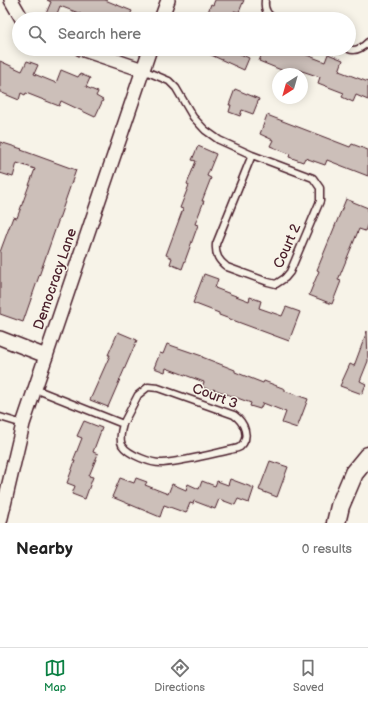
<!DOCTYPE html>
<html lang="en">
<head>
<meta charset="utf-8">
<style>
	body { margin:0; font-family:"Balsamiq Sans",sans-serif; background:#f6f6f6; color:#222 }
	.compass { position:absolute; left:272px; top:68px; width:36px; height:36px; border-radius:50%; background:#fff; box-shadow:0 2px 10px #0003; rotate:217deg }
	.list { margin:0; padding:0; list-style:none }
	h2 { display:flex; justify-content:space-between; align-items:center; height:52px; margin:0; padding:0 16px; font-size:17px }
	h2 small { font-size:13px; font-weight:400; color:#767676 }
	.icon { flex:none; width:22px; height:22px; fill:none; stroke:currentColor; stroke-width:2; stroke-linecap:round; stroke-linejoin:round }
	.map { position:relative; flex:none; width:368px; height:523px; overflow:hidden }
	.search { position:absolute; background:#fff; box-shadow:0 2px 10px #0003; left:12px; right:12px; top:12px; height:44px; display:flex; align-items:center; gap:10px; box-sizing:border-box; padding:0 14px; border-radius:22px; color:#767676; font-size:15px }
	.sheet { height:124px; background:#fff }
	nav { display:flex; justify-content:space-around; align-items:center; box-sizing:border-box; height:56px; border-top:1px solid #e0e0e0; background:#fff; font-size:11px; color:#767676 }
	nav a { display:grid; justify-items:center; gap:2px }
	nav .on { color:#0b8043 }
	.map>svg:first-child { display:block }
	.building { fill:#ccbfb9; stroke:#4a1f2b }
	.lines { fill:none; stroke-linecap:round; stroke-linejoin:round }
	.lane-casing { stroke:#4a1f2b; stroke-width:9 }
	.street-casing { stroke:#4a1f2b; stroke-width:16 }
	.secondary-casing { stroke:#4a1f2b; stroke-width:21 }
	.lane { stroke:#f7f3e8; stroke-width:6 }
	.street { stroke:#f7f3e8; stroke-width:13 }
	.secondary { stroke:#f7f3e8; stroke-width:18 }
	.labels { text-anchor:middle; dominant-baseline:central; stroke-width:3; stroke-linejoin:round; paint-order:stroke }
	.street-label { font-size:14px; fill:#4a1f2b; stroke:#f7f3e8 }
</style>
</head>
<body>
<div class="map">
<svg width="368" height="523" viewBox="0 0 368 523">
	<rect width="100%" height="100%" fill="#f7f3e8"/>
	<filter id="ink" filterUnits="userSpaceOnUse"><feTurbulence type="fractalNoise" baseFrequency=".025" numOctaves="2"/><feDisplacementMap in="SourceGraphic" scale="8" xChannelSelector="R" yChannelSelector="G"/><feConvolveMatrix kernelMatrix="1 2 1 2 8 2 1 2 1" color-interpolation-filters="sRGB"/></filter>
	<g filter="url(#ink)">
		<!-- building -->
		<g class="building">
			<polygon points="47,0 105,0 132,11 128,19 79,19 81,14 60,6 55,19 52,19 45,16 51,2"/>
			<polygon points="215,0 244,0 239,12 234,11 231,19 217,19 207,15 211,4 213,5"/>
			<polygon points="198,49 238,49 236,52 249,58 244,70"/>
			<polygon points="264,49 291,49 325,62 328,54 343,60 339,71 368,82 368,100 356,95 353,102 342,97 344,93 318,83 320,77 299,70 297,74 291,74 259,61"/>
			<polygon points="0,61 22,71 27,61 38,65 34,74 56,83 61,70 78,77 80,74 90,78 86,87 98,92 96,96 103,100 95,117 61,101 59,106 26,93 25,95 21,93 19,100 0,92"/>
			<polygon points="235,89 259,99 253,114 242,110 240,116 229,112 231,105 229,105"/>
			<polygon points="267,115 350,147 352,144 368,150 368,176 327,160 325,165 305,158 303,162 289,157 290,154 270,146 273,140 260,134"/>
			<polygon points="0,142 22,149 21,150 76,170 23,322 0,314 0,252 13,217 17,218 35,169 17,163 13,177 0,173"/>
			<polygon points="198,146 216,154 207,176 211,178 202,201 204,201 195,224 198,225 182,269 170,264 172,258 166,255 183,209 180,208 189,185 187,184 196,161 192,160"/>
			<polygon points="346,199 368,208 368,223 365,231 359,229 338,280 341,281 332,304 309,295 319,271 317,270"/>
			<polygon points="204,274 218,279 215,288 249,301 250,297 261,301 259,308 282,316 286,307 300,312 289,341 219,315 219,313 193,303"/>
			<polygon points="367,331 368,361 360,381 366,384 362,394 340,386 350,364 354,366"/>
			<polygon points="118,332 137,340 108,407 90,400 110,355 108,355"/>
			<polygon points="167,344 202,356 202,357 235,370 235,372 263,383 264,381 285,389 285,391 308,399 297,428 282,423 286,412 263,403 260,409 250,406 251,403 213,389 212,391 202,387 204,382 166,368 165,372 154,368 160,353 163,354"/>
			<polygon points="84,421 102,428 93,452 98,454 89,476 93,477 85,499 72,494 75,486 67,483 75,461 73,461 82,438 77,436"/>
			<polygon points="270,461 288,467 277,497 259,490"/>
			<polygon points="120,478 134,483 136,478 147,482 145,485 168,494 172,484 186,490 188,484 199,489 202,481 215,486 217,481 228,485 230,479 254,488 249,503 238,499 235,505 219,499 215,509 194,501 193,504 190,503 186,513 164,505 160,517 112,497"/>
		</g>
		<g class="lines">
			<defs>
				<g id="lane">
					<path d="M 265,0 C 264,9 267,16 276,19"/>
					<path d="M 349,49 C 356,52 363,47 368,42"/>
					<path d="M 143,70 L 169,81 L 176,88 L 193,117 L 205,130 L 219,140 L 252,155 L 313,178 L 320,188 L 320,201 L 290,272 L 285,278 L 276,284 L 268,282 L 227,267 C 219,261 215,255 216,244 L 252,155"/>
					<path d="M 35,389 L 123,424 C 121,431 119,439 122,445 C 128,455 153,464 163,463 C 186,461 208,455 230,450 C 233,449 237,449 240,447 C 251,437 244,422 234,415 L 158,388 L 148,387 L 138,395 L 123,424"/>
					<polyline points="0,417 23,424"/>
				</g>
				<g id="street">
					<polyline points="11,0 22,19"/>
					<polyline points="161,19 168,0"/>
					<polyline points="81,49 143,70"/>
					<polyline points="0,338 46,356"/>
					<polyline points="0,522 23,424 150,49"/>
				</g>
				<polyline id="secondary" points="336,523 340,506 354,473 368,456"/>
			</defs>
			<!-- lane casing -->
			<use href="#lane" class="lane-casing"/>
			<!-- street casing -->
			<use href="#street" class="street-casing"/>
			<!-- secondary casing -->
			<use href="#secondary" class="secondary-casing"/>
			<!-- lane -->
			<use href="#lane" class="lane"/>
			<!-- street -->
			<use href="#street" class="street"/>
			<!-- secondary -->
			<use href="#secondary" class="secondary"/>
		</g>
	</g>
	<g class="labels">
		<!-- street labels -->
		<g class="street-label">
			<text transform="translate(287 246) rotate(-66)">Court 2</text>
			<text transform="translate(55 279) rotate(-71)">Democracy Lane</text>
			<text transform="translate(215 396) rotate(21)">Court 3</text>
		</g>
	</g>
</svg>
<svg class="compass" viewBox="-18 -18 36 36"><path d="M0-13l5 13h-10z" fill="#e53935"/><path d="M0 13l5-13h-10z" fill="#767676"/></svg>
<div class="search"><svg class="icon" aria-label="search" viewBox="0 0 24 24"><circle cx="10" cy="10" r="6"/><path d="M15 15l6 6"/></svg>Search here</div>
</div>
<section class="sheet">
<h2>Nearby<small>0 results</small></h2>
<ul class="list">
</ul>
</section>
<nav>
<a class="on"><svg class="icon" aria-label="map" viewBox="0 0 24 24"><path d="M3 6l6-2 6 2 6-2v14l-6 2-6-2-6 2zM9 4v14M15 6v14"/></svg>Map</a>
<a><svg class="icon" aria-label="directions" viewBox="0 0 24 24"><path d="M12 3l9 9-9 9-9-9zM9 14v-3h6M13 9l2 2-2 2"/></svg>Directions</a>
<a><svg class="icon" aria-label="saved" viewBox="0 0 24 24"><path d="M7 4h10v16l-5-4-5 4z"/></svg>Saved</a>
</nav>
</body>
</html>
